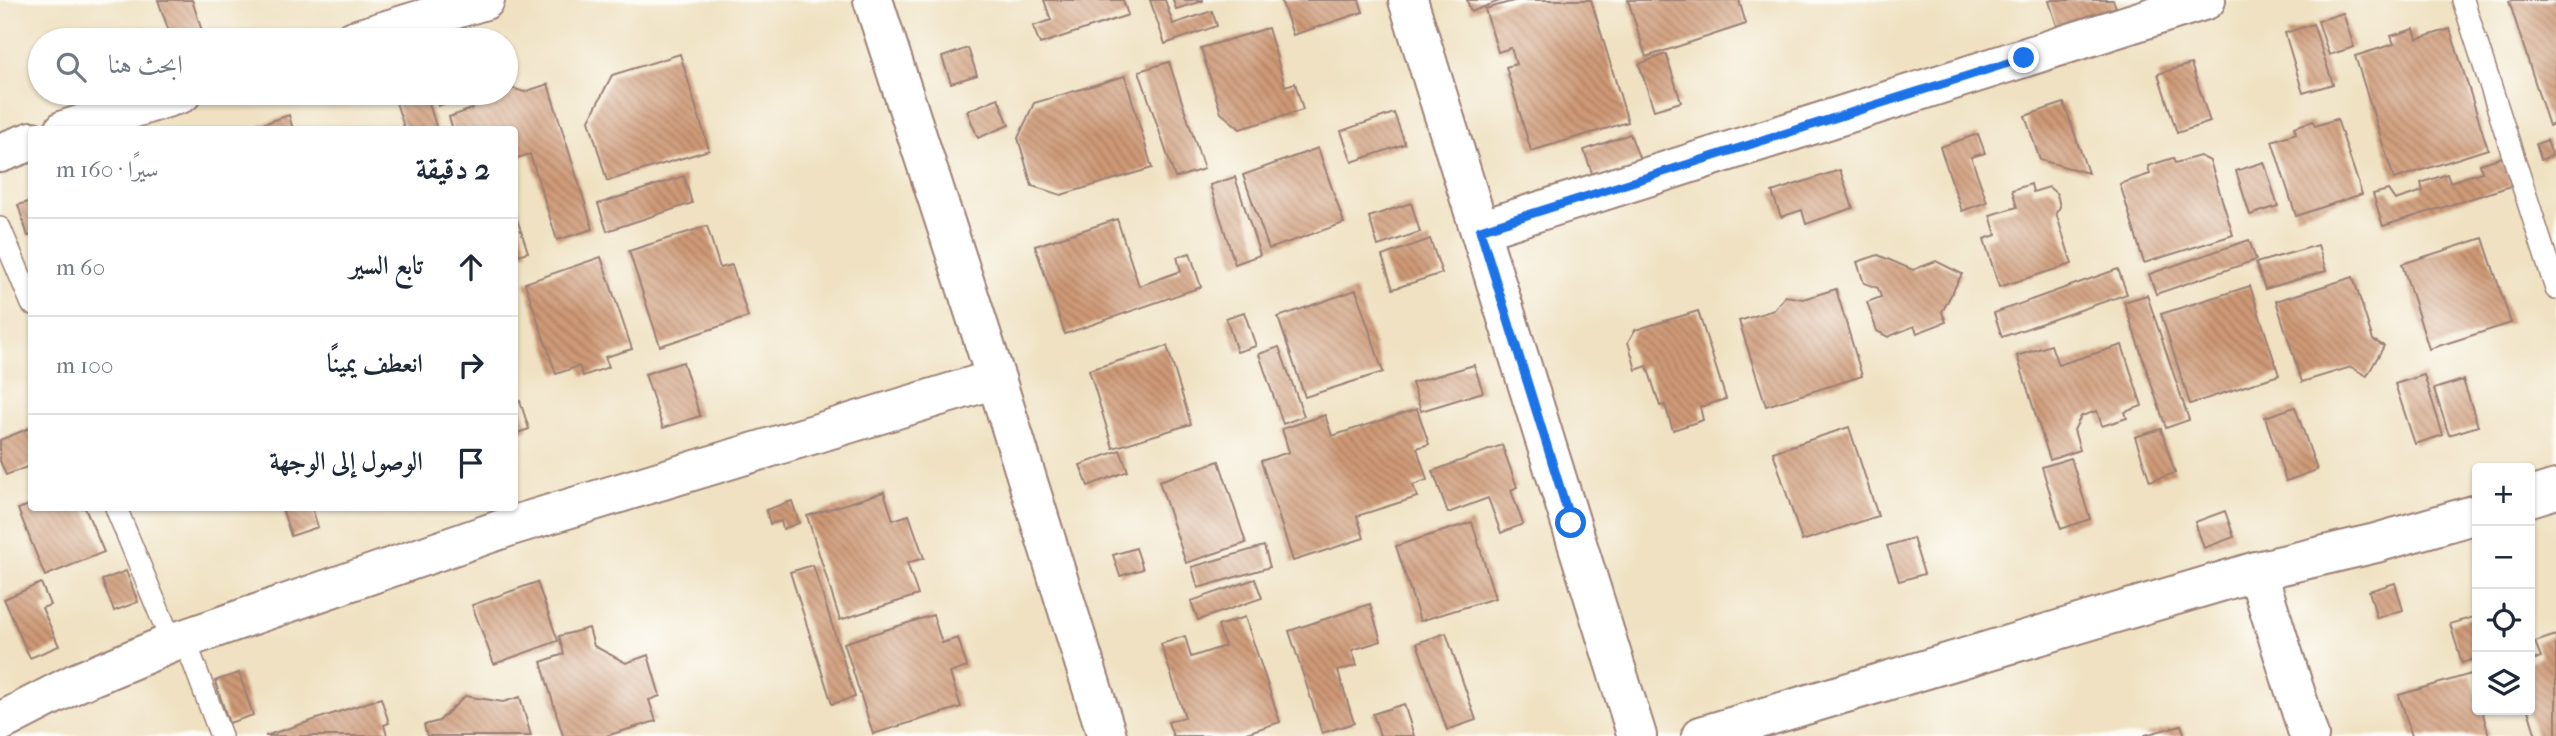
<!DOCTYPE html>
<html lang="ar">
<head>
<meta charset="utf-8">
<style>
	body { margin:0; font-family:"IM FELL French Canon",Amiri,serif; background:#f6f6f7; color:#1f2937; direction:rtl }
	.controls { position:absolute; right:21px; bottom:21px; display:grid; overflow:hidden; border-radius:7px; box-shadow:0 2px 5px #0004 }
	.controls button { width:63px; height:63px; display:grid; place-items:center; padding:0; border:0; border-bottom:2px solid #e0e1e3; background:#fff; color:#1f2937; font:35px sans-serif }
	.stop { position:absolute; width:21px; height:21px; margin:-16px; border:5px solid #1a73e8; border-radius:50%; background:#fff }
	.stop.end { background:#1a73e8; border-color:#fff; box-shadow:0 2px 7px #0008 }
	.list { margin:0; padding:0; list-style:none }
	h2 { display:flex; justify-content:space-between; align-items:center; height:91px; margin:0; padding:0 28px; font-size:30px }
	h2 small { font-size:23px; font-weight:400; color:#747a83 }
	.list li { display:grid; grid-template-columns:46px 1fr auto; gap:21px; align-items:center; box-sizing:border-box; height:98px; padding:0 28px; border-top:2px solid #e0e1e3 }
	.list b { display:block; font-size:26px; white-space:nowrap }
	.list em { font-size:23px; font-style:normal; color:#747a83 }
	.icon { flex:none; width:38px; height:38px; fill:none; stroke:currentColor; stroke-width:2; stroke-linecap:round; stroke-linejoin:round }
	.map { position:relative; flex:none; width:2556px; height:736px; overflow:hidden; direction:ltr }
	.search { position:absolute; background:#fff; box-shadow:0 2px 5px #0004; left:28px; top:28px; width:490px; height:77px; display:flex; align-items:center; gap:18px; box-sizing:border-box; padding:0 24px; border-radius:38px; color:#747a83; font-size:26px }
	.panel { position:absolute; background:#fff; box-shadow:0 2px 5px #0004; left:28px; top:126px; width:490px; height:385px; border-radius:7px; direction:rtl }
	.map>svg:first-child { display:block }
	.building { fill:url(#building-back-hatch) }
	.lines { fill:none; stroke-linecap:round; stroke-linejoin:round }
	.lane-casing { stroke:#9c8076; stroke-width:24 }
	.street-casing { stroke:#9c8076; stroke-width:42 }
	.lane { stroke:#fff; stroke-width:21 }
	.street { stroke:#fff; stroke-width:38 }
	.route { stroke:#1a73e8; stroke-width:9 }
</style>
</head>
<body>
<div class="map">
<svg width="2556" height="736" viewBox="0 0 2556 736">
	<defs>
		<pattern id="building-back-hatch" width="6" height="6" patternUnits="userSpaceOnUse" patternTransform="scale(1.75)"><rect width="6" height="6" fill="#ce9976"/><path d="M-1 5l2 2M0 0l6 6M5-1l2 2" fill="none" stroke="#a97c61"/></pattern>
	</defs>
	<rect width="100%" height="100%" fill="#fdfcf7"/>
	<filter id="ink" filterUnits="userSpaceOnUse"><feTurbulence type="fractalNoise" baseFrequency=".0143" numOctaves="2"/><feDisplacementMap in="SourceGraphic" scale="14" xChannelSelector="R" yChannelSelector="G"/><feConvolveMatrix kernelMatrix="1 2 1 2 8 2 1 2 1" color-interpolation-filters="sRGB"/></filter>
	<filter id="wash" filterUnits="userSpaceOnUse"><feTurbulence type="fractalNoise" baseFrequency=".00686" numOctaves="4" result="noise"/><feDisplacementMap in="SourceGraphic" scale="28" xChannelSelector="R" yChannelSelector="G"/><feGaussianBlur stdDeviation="1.57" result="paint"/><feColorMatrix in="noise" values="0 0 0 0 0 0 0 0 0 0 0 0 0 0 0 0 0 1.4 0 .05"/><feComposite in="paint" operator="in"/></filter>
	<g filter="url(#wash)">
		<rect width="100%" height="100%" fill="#efe1c1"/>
		<g id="blocks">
			<!-- building -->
			<g class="building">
				<polygon points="158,0 192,0 202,31 172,40"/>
				<polygon points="1044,0 1123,0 1128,15 1040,44 1033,26 1051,20"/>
				<polygon points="1150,0 1165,0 1173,24 1212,11 1217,26 1165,44"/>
				<polygon points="1173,0 1203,0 1203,1 1176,9"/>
				<polygon points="1281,0 1359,0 1363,12 1293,35"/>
				<polygon points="1467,0 1502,0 1471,12"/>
				<polygon points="1517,0 1591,0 1628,122 1531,151 1506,67 1516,64 1511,48 1498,52 1485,9"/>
				<polygon points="1628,0 1739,0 1746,24 1646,57"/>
				<polygon points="2053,0 2113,0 2116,7 2057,26 2049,1"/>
				<polygon points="2513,0 2556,0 2556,123 2549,126 2509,1"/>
				<polygon points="2343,13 2354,47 2329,55 2318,21"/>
				<polygon points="2313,24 2333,84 2303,93 2285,33"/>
				<polygon points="1268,28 1285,86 1295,83 1303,110 1240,129 1221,113 1201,48"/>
				<polygon points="2414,29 2417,39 2450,29 2488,149 2394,179 2355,56 2394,44 2391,36"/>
				<polygon points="968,48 977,75 951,83 942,57"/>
				<polygon points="680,54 709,150 607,181 589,120 612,75"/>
				<polygon points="1666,54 1681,102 1654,110 1639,64"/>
				<polygon points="1169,62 1204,169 1175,178 1139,71"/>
				<polygon points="2191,64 2210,122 2177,133 2158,74"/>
				<polygon points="1125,76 1152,168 1061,195 1032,186 1018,138 1034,103"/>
				<polygon points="548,84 593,229 557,240 530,154 514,159 514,130 453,130 449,117 472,109 482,95 488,93 506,93 506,88 512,88 524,92"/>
				<polygon points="393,93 426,93 437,130 405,130"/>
				<polygon points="433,93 460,93 462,98 438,106"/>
				<polygon points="998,98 1009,125 978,138 967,111"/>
				<polygon points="2064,103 2088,173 2040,160 2025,116"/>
				<polygon points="1394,113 1405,144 1352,162 1341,131"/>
				<polygon points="289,115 293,130 261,130 260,125"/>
				<polygon points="2337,119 2362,194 2296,216 2272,141 2296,133 2294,127 2313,121 2315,126"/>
				<polygon points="1630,134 1640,160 1593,176 1584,150"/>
				<polygon points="1978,134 1985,153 1971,157 1987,202 1962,211 1940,147"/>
				<polygon points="2547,140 2552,156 2541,160 2536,144"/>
				<polygon points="1318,148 1344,223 1269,249 1243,175"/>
				<polygon points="2200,156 2210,161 2233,235 2144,263 2120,184 2150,174 2148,166 2173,158 2175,163"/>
				<polygon points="2502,157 2511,186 2383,226 2373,194 2388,190 2395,200 2423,191 2421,183 2447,174 2450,182 2482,172 2480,164"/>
				<polygon points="2264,162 2278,206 2250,215 2236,171"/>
				<polygon points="1840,170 1853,208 1806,224 1802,210 1781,217 1772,192"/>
				<polygon points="684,176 692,203 607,231 598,204"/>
				<polygon points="1235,177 1260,255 1235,264 1210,185"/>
				<polygon points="2031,184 2033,192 2049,187 2057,194 2060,207 2056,213 2072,264 1999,287 1984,239 1996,235 1990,215 2017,207 2012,190"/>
				<polygon points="32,201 32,235 28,236 18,205"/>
				<polygon points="1411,203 1420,232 1378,246 1369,217"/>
				<polygon points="514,210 528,252 514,256"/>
				<polygon points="1117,219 1139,286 1181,271 1177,257 1190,253 1201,287 1065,334 1035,246"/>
				<polygon points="707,226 720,268 732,265 748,317 660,346 629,251"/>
				<polygon points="2483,238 2511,323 2429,349 2402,264"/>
				<polygon points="1430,239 1442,273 1393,289 1382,256"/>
				<polygon points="2249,240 2256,260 2156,294 2149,274"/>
				<polygon points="2318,245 2326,271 2265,289 2256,263"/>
				<polygon points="1878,255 1913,270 1936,261 1962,274 1942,312 1946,322 1917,333 1914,326 1888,337 1877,331 1867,302 1881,297 1878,288 1864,283 1857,262"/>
				<polygon points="601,257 632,349 605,357 609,367 583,376 579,366 556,374 525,283"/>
				<polygon points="2118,269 2127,294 2002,337 1994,313"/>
				<polygon points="2353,277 2373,340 2384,346 2367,376 2351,367 2302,382 2276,301"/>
				<polygon points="2250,286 2279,375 2190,404 2161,314"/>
				<polygon points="1836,289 1862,376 1766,406 1739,321 1774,310 1785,296 1803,299"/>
				<polygon points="1356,290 1383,372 1305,397 1278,317"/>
				<polygon points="2147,295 2189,420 2166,428 2124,302"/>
				<polygon points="1698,311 1726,399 1700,407 1703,420 1673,430 1665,405 1660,406 1647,366 1636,370 1628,342 1635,330"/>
				<polygon points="1244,312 1256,346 1237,352 1226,318"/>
				<polygon points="2051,345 2058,365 2122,345 2142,406 2125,412 2127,418 2102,426 2097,411 2081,416 2074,430 2080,450 2050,460 2017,356"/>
				<polygon points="1167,346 1191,424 1113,448 1089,370"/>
				<polygon points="1279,347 1304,416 1283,424 1259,354"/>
				<polygon points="683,362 700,416 663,428 645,374"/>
				<polygon points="1474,365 1483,392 1421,411 1412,383"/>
				<polygon points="2424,375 2443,435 2415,444 2395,384"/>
				<polygon points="2463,380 2478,426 2449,435 2434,389"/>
				<polygon points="520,401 529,429 514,434 514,403"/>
				<polygon points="2295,407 2317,470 2286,481 2265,417"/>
				<polygon points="1417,409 1429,444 1417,448 1427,480 1413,485 1417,497 1357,516 1364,538 1293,561 1261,461 1289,452 1282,429 1325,415 1332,436"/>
				<polygon points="32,427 32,465 6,475 0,461 0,440"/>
				<polygon points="1849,427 1878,516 1802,541 1773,452"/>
				<polygon points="2161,429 2175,473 2150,481 2135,437"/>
				<polygon points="1502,445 1517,487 1511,490 1523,524 1501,533 1488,498 1448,513 1433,471"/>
				<polygon points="1120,450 1128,471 1088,486 1080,465"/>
				<polygon points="2071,458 2090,519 2061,529 2042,467"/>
				<polygon points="1219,461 1246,543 1186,563 1159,481"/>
				<polygon points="884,492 893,520 909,515 924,558 907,563 918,595 840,620 807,516"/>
				<polygon points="792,501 799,523 783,529 781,521 770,524 766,510"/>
				<polygon points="32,504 32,508 85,508 104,552 45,576 18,509"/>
				<polygon points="282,508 312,508 318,527 291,536"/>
				<polygon points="2225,511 2234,537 2204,548 2195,522"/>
				<polygon points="1472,522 1495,598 1420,621 1396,546"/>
				<polygon points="1913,538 1924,574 1899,581 1887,546"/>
				<polygon points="1264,546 1270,567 1198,588 1192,567"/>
				<polygon points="1136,548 1143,569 1120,576 1113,555"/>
				<polygon points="813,565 855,697 832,704 790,572"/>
				<polygon points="126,571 138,602 114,611 102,580"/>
				<polygon points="1255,579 1262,598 1198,620 1191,601"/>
				<polygon points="537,582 558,641 494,664 472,605"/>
				<polygon points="41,583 50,605 42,608 59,646 30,658 4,599"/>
				<polygon points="2395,583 2403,610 2377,618 2369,591"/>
				<polygon points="1370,604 1381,641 1352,650 1357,665 1338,671 1354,723 1322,733 1289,631"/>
				<polygon points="933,615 942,643 958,638 967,667 950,673 961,707 873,734 844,643"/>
				<polygon points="2477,616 2477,658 2462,663 2450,624"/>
				<polygon points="1245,617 1280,722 1237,736 1173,736 1168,722 1185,717 1161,644 1185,636 1191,657 1225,646 1218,626"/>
				<polygon points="589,628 594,646 626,663 648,655 660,696 649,700 656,721 606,736 563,736 541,662 564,654 559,636"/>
				<polygon points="1446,633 1476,720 1447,730 1417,643"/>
				<polygon points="2556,635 2556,736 2536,736 2528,710 2530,710 2530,661 2541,657 2535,642"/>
				<polygon points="239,673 253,715 229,723 215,681"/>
				<polygon points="2471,674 2477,696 2477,710 2482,710 2489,736 2412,736 2399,695"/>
				<polygon points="465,696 503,702 520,697 531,736 427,736 424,725 439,721"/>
				<polygon points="381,698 389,723 384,725 387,736 265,736"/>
				<polygon points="1404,704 1414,736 1380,736 1373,714"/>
				<polygon points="2181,725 2185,736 2145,736 2145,735"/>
			</g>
		</g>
	</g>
	<g filter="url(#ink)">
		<use href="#blocks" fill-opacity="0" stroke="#9c8076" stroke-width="2"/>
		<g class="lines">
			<defs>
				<g id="lane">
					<polyline points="2463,0 2556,289"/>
					<polyline points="0,228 32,304"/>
					<polyline points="116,508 172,643"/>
					<polyline points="185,640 221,736"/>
				</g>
				<g id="street">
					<polyline points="873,0 996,379 1107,736"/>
					<polyline points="1408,0 1637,736"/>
					<polyline points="354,40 485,0"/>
					<polyline points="64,130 182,93"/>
					<polyline points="0,153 32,141"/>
					<polyline points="1480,230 2206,0"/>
					<polyline points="2530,497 2556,489"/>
					<polyline points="2257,571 2309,736"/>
					<polyline points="0,722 76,683 172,643 511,526 996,379"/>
					<polyline points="1701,736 2257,571 2376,543 2477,514"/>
				</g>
			</defs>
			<!-- lane casing -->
			<use href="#lane" class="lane-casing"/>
			<!-- street casing -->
			<use href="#street" class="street-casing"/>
			<!-- lane -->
			<use href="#lane" class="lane"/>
			<!-- street -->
			<use href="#street" class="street"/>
		</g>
	</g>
	<g class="lines" filter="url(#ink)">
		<!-- route -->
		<polyline class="route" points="1571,523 1480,230 2024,58"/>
	</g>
</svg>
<div class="controls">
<button>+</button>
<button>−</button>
<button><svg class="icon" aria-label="locate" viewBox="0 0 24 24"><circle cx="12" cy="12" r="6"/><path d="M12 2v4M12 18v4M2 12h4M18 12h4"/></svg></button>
<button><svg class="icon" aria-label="layers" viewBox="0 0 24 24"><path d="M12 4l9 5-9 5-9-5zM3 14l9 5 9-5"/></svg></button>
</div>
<div class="stop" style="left:1571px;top:523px"></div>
<div class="stop end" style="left:2024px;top:58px"></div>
<div class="search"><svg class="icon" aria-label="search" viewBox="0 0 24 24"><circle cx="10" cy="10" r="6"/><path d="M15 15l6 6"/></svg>ابحث هنا</div>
<section class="panel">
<h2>2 دقيقة<small>سيرًا · 160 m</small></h2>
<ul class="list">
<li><svg class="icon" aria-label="ahead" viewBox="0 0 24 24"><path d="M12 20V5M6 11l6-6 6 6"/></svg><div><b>تابع السير</b></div><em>60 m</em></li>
<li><svg class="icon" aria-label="right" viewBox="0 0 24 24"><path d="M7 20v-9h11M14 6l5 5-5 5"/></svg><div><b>انعطف يمينًا</b></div><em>100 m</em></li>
<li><svg class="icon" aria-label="arrive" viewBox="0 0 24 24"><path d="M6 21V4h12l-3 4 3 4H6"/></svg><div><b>الوصول إلى الوجهة</b></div></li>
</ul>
</section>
</div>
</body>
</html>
